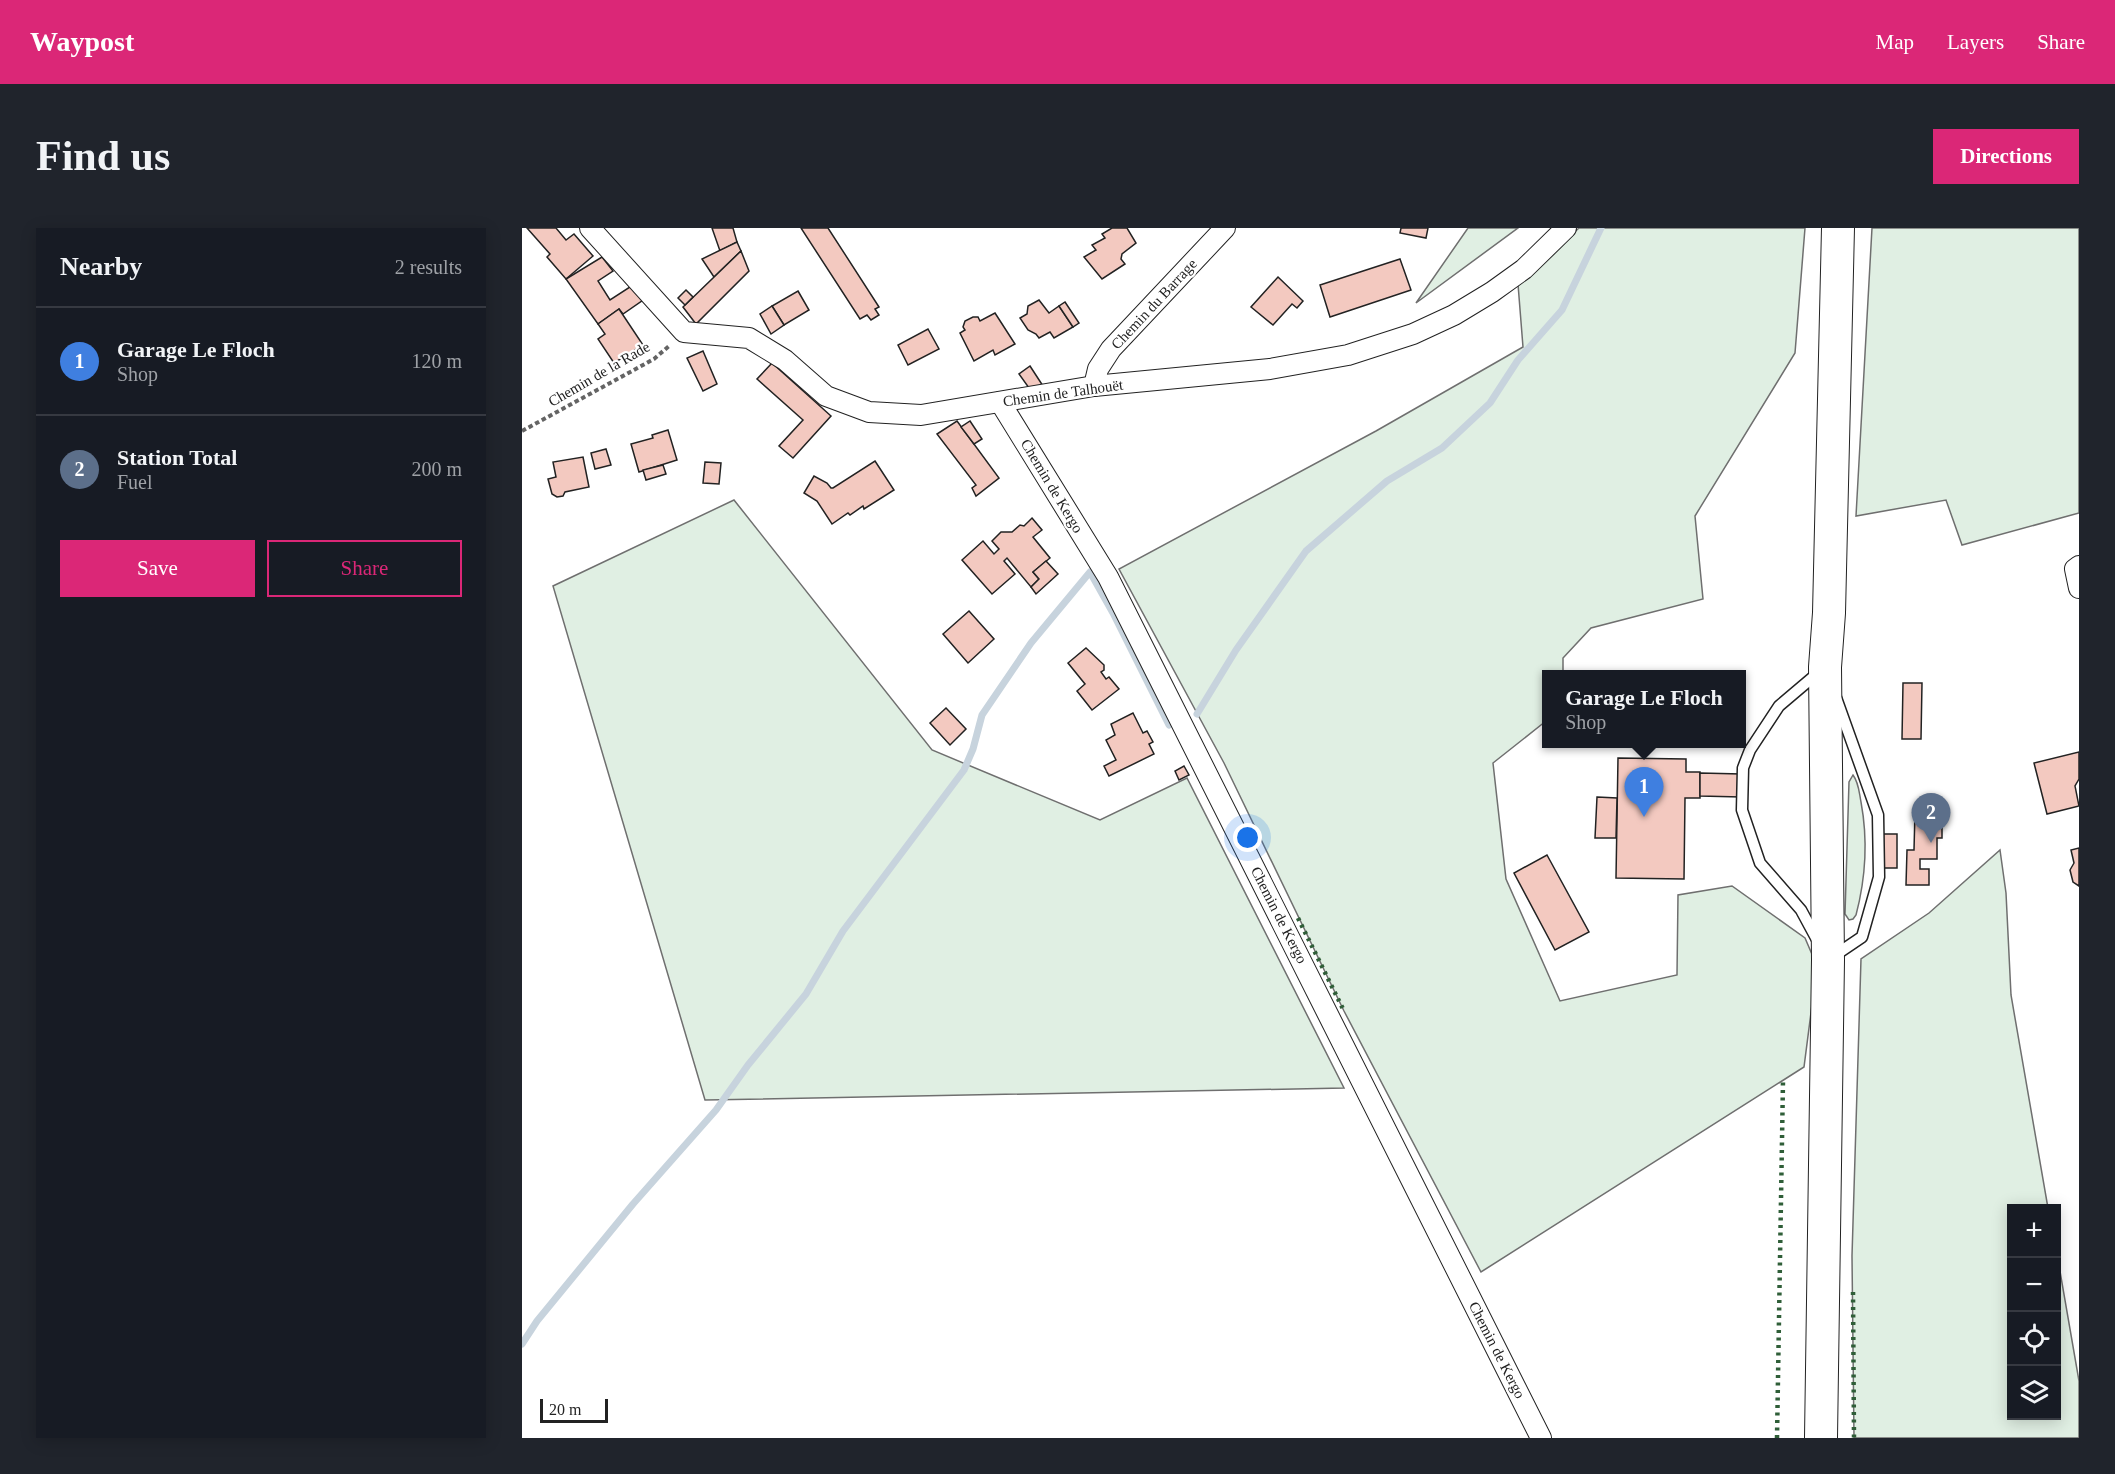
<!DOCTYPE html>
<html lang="en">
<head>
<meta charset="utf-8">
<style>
	body { margin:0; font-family:"Times New Roman",serif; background:#20242c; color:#f1f3f6 }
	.controls { position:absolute; right:18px; bottom:18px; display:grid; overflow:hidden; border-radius:0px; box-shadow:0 3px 15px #0003 }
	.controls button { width:54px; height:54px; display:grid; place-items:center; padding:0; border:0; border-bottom:2px solid #363941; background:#171b24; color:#f1f3f6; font:30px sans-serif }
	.scale { position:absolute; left:18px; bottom:15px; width:68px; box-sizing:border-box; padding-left:6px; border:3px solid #222; border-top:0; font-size:16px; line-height:21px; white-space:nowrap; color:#222; -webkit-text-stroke:4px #fff; paint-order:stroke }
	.you { position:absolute; left:726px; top:610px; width:21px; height:21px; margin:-15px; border:4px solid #fff; border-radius:50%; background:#1a73e8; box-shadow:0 0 0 9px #1a73e833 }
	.badge { display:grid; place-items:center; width:39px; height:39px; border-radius:50%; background:#db2777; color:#fff; font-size:20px; font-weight:700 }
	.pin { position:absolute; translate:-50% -50px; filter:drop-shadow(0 2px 3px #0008) }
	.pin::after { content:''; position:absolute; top:32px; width:21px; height:18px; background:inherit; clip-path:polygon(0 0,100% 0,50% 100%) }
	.popup { position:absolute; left:1020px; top:442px; width:204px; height:78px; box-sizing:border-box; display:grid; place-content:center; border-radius:0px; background:#171b24; filter:drop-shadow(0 2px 4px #0005); font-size:20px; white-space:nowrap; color:#9ea1a6 }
	.popup b { font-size:22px; color:#f1f3f6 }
	.popup::after { content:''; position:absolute; left:50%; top:100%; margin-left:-12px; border:12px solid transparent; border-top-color:#171b24 }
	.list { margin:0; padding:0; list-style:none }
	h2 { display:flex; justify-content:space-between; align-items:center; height:78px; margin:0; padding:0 24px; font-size:26px }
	h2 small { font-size:20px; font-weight:400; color:#9ea1a6 }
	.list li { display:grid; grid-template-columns:39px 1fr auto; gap:18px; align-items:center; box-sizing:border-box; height:108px; padding:0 24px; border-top:2px solid #363941 }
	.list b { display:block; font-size:22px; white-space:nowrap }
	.list p { margin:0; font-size:20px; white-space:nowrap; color:#9ea1a6 }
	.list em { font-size:20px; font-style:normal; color:#9ea1a6 }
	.actions { display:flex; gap:12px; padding:18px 24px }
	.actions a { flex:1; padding:14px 0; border:2px solid #db2777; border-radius:0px; text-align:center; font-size:21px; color:#db2777 }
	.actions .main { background:#db2777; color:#fff }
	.icon { flex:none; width:33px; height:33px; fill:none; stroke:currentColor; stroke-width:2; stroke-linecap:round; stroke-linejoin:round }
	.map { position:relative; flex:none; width:1557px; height:1210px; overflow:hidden; border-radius:0px }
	header { display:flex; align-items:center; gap:36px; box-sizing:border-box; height:84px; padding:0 30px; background:#db2777; color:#fff }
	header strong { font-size:28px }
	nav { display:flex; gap:33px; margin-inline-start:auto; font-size:21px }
	.intro { display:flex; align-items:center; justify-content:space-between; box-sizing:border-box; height:144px; padding:0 36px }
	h1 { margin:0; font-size:42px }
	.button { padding:15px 27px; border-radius:0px; background:#db2777; color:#fff; font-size:21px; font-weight:700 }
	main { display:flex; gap:36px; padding:0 36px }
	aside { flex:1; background:#171b24; border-radius:0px; box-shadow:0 3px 15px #0003 }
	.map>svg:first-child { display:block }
	.green { fill:#e0efe3; stroke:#6f6f6f; stroke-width:1.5 }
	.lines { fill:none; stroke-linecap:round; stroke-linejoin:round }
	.stream { stroke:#c7d3dd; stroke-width:7 }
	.building { fill:#f3c9c0; stroke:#222; stroke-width:1.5 }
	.lane-casing { stroke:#222; stroke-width:13 }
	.street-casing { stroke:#222; stroke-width:22 }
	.primary-casing { stroke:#222; stroke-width:34 }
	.path { stroke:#646464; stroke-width:4; stroke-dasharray:4.5 3; stroke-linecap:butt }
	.lane { stroke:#fff; stroke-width:10 }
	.street { stroke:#fff; stroke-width:20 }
	.primary { stroke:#fff; stroke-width:32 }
	.hedge { stroke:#2f5e38; stroke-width:4.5; stroke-dasharray:3 4.5; stroke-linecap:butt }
	.labels { text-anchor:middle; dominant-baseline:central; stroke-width:4.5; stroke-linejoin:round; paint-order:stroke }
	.street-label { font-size:15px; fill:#222; stroke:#fff }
</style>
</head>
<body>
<header>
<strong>Waypost</strong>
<nav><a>Map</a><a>Layers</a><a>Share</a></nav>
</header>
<div class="intro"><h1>Find us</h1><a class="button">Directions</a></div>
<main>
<aside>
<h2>Nearby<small>2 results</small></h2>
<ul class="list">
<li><span class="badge" style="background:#3f7fe0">1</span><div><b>Garage Le Floch</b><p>Shop</p></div><em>120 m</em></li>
<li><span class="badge" style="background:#5c6f8a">2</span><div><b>Station Total</b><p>Fuel</p></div><em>200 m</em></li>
</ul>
<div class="actions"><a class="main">Save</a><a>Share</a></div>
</aside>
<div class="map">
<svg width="1557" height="1210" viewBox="0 0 1557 1210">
	<rect width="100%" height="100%" fill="#fff"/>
	<!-- green -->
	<g class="green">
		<polygon points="946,0 996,0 894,75"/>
		<polygon points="1057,0 1283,0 1273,125 1173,288 1181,371 1069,400 1041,430 1041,446 1024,446 1024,493 971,535 984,651 1038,773 1155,747 1156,667 1210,658 1283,710 1295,738 1282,839 959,1044 822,783 702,535 597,341 854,203 1001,119 996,56"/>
		<polygon points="1350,0 1557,0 1557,285 1440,317 1424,272 1334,288"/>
		<polygon points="212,272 410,522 578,592 665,550 822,860 183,872 31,358"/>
		<path d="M 1331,547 C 1337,555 1337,564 1339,574 C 1346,612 1344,649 1334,687 L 1331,691 L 1327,692 L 1323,686 L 1327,554 Z"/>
		<polygon points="1478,622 1484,665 1489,767 1526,980 1490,980 1490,1188 1534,1188 1535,1026 1557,1153 1557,1210 1332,1210 1330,1028 1339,731 1407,685"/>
	</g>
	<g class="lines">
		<!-- stream -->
		<g class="stream">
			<polyline points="675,486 714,422 784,323 865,253 920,220 968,175 996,132 1040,82 1079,0"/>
			<polyline points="0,1116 15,1093 111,976 194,882 226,837 284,766 321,703 442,542 451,521 460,487 509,415 568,344 591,385 647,497"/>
		</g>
	</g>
	<!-- building -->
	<g class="building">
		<polygon points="5,0 34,0 44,12 52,6 71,28 44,51 25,29 28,26"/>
		<polygon points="190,0 211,0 215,14 198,23"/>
		<polygon points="279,0 306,0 357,79 353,81 357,87 349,92 345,87 338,91"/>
		<polygon points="590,0 605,0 614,15 600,26 599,31 603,36 580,51 562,29 574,22 570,17 583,10 580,6"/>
		<polygon points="879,0 906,0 904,10 878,5"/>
		<polygon points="215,14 219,23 192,49 180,31"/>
		<polygon points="219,23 227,43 174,96 161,79"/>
		<polygon points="80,29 91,43 76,53 88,72 114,55 124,70 101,86 97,81 76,96 44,51"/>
		<polygon points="878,31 889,62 808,89 798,57"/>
		<polygon points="756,49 781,73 775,80 770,76 751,97 729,79"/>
		<polygon points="164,62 171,69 163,77 156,70"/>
		<polygon points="276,63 287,82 262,97 250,78"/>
		<polygon points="517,72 527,85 537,78 551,99 532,110 528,104 517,110 514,106 506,102 498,90 505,86 506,78"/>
		<polygon points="543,74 557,95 551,99 537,78"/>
		<polygon points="250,78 262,97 249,106 238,86"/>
		<polygon points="97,81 121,117 92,135 76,111 83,106 76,96"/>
		<polygon points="473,85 493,116 473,127 471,122 452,133 438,105 443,102 441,99 443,93 451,89 456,89 458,93"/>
		<polygon points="406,101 417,121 386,137 376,117"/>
		<polygon points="181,123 195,156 181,163 165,130"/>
		<polygon points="250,135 309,188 271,230 257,218 281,192 235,151"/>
		<polygon points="508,138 521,158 507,160 497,146"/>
		<polygon points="435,193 477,250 454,268 450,260 454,257 415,206"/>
		<polygon points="448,193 460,211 452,216 439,199"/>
		<polygon points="146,202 155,232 117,244 109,216 131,210 130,207"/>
		<polygon points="84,221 89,237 73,241 69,225"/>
		<polygon points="61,229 67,259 43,264 41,268 35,269 30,266 26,251 34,249 31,234"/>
		<polygon points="353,233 372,262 342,281 341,278 328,287 326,285 310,296 295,273 282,265 292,248 305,255 309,260 311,260"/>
		<polygon points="183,234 199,235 197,256 181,255"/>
		<polygon points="141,237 144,246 124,252 121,242"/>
		<polygon points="510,290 520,302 511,309 528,330 511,344 517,351 509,359 485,330 482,333 493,346 470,366 440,332 461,313 472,326 477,321 470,313 479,304 490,304 498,297 502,298"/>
		<polygon points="524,333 536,346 514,366 509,359 517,351 511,344"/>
		<polygon points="447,383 472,411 446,435 421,406"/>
		<polygon points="564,420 582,437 582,442 579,444 584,451 587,449 597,461 570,482 555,463 563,456 546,435"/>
		<polygon points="1381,455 1400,455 1399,511 1380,511"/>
		<polygon points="424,480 444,501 428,517 408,495"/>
		<polygon points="611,485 621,505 625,503 631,514 627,516 632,526 587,548 582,538 594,532 584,512 593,507 589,496"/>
		<polygon points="1557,524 1557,551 1553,558 1557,578 1525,586 1512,535"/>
		<polygon points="1096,530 1164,531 1164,544 1178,544 1178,570 1163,570 1162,651 1094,650"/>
		<polygon points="662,538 667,547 657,552 653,543"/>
		<polygon points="1178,545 1219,546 1219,569 1178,568"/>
		<polygon points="1075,569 1095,570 1094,610 1073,610"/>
		<polygon points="1393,584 1420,584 1420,610 1415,610 1415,631 1398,631 1398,641 1407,641 1407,657 1384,657 1385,622 1392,622"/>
		<rect x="1352" y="606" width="23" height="34"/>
		<polygon points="1557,620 1557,658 1551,654 1548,642 1552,635 1549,622"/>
		<polygon points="1025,627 1067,704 1033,722 992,645"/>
	</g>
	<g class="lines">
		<defs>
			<polygon id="lane" points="1303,439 1356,587 1357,649 1340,709 1306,732 1279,682 1238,635 1220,582 1221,540 1228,522 1257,478"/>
			<g id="street">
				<polyline points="68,0 162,104 227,110 263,132 304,168 347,184 399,187 572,158 748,141 826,127 891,106 932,87 970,64 1002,41 1044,0"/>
				<polyline points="572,158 576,141 589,121 703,0"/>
				<polyline points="478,174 586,349 1019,1210"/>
				<polyline points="1557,338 1553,341 1557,360"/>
			</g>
			<polyline id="primary" points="1299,1210 1306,732 1303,439 1307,385 1316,0"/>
		</defs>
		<!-- lane casing -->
		<use href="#lane" class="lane-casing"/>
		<!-- street casing -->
		<use href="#street" class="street-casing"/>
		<!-- primary casing -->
		<use href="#primary" class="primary-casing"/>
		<!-- path -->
		<polyline class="path" points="0,203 132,131 147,118"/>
		<!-- lane -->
		<use href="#lane" class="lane"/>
		<!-- street -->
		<use href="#street" class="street"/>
		<!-- primary -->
		<use href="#primary" class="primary"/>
		<!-- hedge -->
		<g class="hedge">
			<polyline points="776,690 822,783"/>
			<polyline points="1331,1064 1332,1210"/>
			<polyline points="1255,1210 1261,853"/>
		</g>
	</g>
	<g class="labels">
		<!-- street labels -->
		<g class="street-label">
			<text transform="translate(632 76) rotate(-47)">Chemin du Barrage</text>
			<text transform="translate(77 146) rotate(-30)">Chemin de la Rade</text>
			<text transform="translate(541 165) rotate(-8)">Chemin de Talhouët</text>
			<text transform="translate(530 258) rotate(59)">Chemin de Kergo</text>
			<text transform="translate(757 687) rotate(63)">Chemin de Kergo</text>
			<text transform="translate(975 1122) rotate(63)">Chemin de Kergo</text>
		</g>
	</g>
</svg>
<div class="controls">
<button>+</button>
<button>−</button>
<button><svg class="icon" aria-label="locate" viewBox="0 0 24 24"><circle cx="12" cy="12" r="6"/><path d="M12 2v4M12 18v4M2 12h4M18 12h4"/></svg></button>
<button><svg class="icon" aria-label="layers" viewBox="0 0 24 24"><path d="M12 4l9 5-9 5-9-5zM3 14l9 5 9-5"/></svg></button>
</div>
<div class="scale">20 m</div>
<div class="you"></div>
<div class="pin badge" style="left:1122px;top:589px;background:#3f7fe0">1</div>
<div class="popup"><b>Garage Le Floch</b>Shop</div>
<div class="pin badge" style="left:1409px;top:615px;background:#5c6f8a">2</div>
</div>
</main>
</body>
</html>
